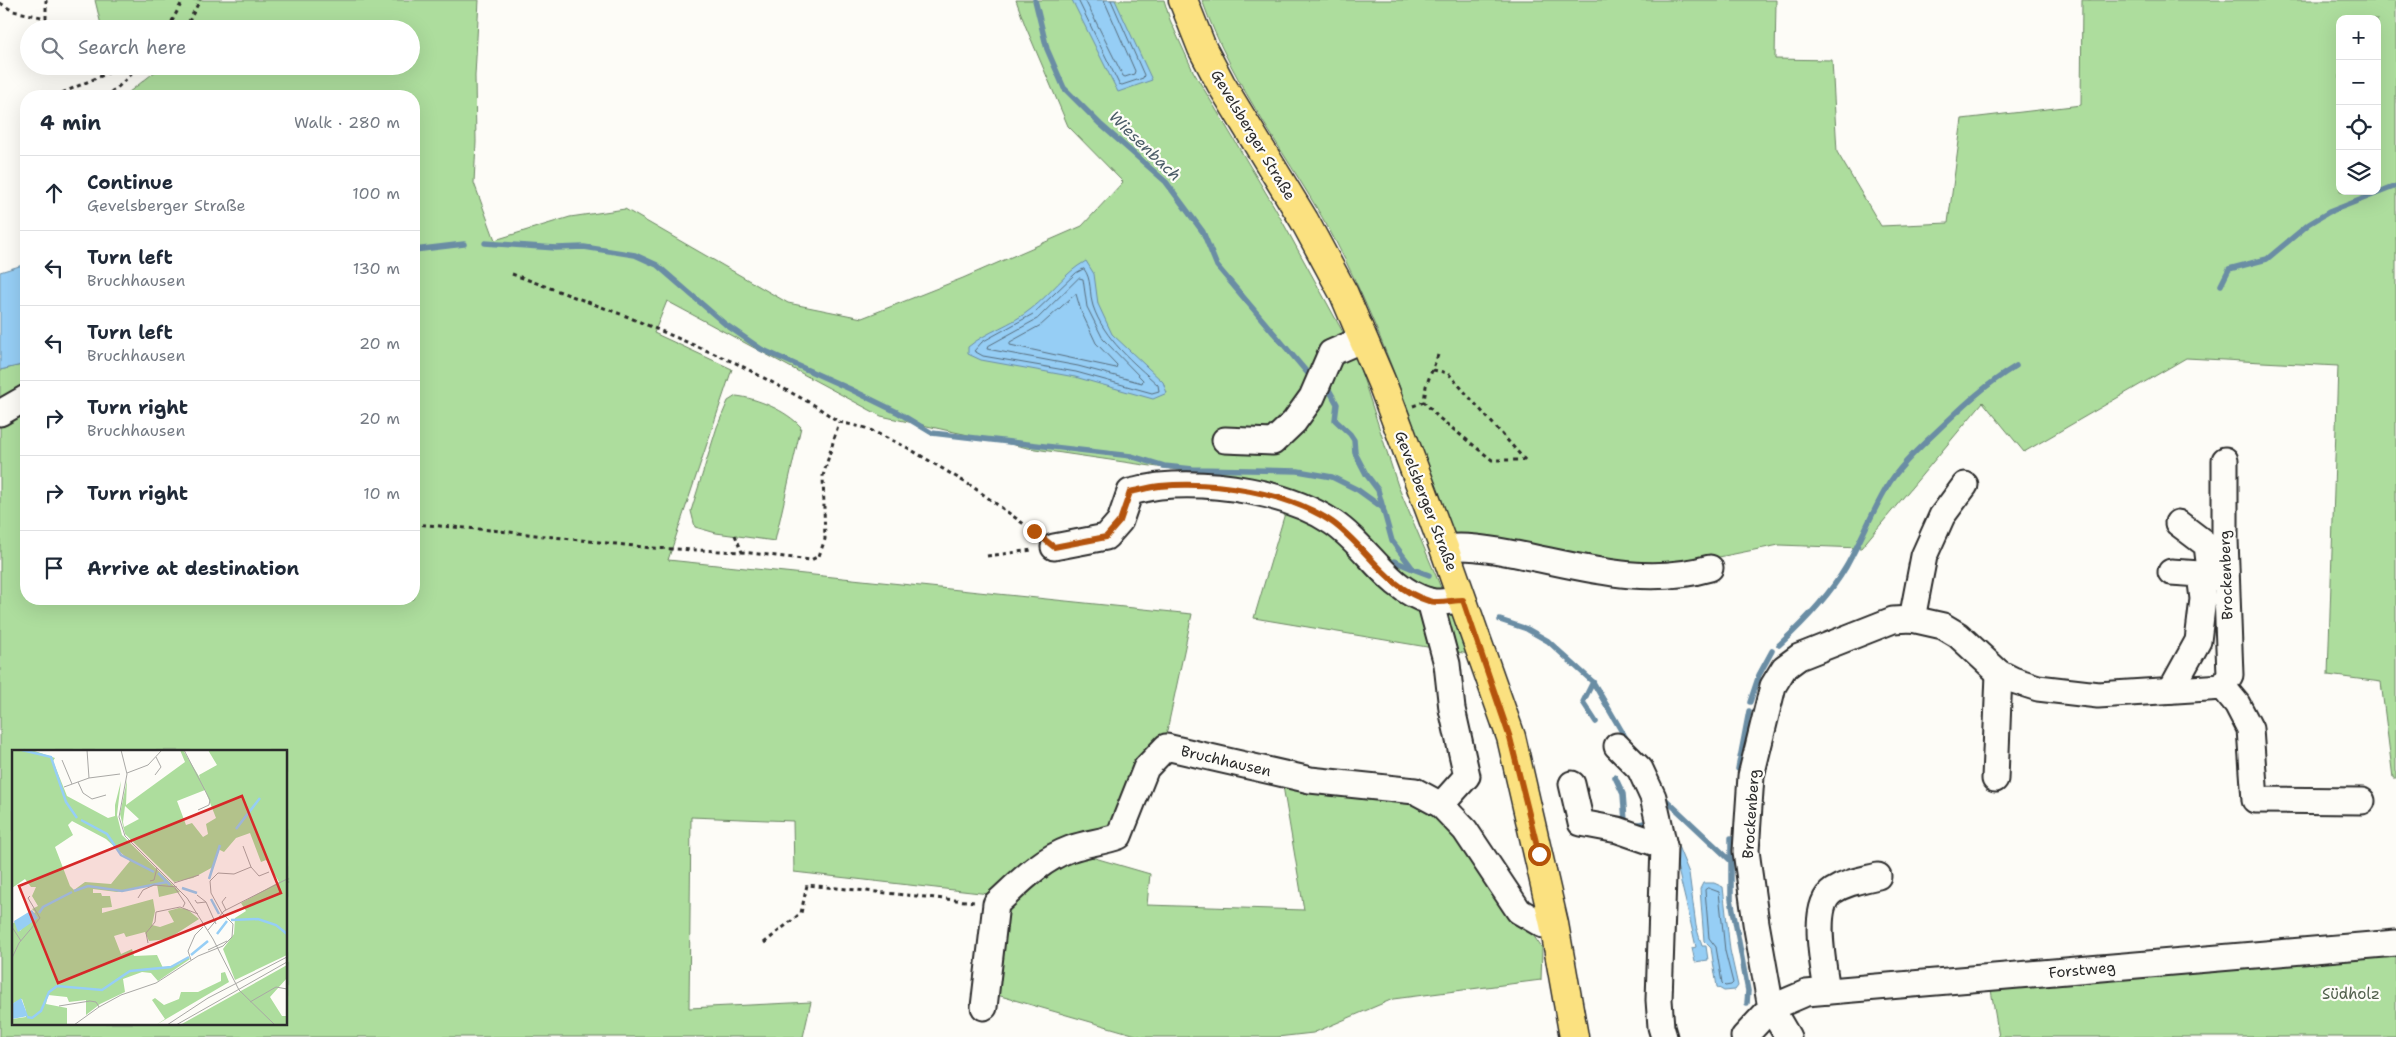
<!DOCTYPE html>
<html lang="en">
<head>
<meta charset="utf-8">
<style>
	body { margin:0; font-family:"Shantell Sans",sans-serif; background:#f6f6f7; color:#1f2937 }
	.controls { position:absolute; right:15px; top:15px; display:grid; overflow:hidden; border-radius:10px; box-shadow:0 5px 20px #0002 }
	.controls button { width:45px; height:45px; display:grid; place-items:center; padding:0; border:0; border-bottom:1px solid #e0e1e3; background:#fff; color:#1f2937; font:25px sans-serif }
	.stop { position:absolute; width:15px; height:15px; margin:-11px; border:4px solid #b45309; border-radius:50%; background:#fff }
	.stop.end { background:#b45309; border-color:#fff; box-shadow:0 1px 5px #0008 }
	.list { margin:0; padding:0; list-style:none }
	h2 { display:flex; justify-content:space-between; align-items:center; height:65px; margin:0; padding:0 20px; font-size:21px }
	h2 small { font-size:16px; font-weight:400; color:#747a83 }
	.list li { display:grid; grid-template-columns:32px 1fr auto; gap:15px; align-items:center; box-sizing:border-box; height:75px; padding:0 20px; border-top:1px solid #e0e1e3 }
	.list b { display:block; font-size:19px; white-space:nowrap }
	.list p { margin:0; font-size:16px; white-space:nowrap; color:#747a83 }
	.list em { font-size:16px; font-style:normal; color:#747a83 }
	.icon { flex:none; width:28px; height:28px; fill:none; stroke:currentColor; stroke-width:2; stroke-linecap:round; stroke-linejoin:round }
	.map { position:relative; flex:none; width:2396px; height:1037px; overflow:hidden }
	.search { position:absolute; background:#fff; box-shadow:0 5px 20px #0002; left:20px; top:20px; width:400px; height:55px; display:flex; align-items:center; gap:12px; box-sizing:border-box; padding:0 18px; border-radius:28px; color:#747a83; font-size:19px }
	.panel { position:absolute; background:#fff; box-shadow:0 5px 20px #0002; left:20px; top:90px; width:400px; height:515px; border-radius:20px }
	.map>svg:first-child { display:block }
	.green { fill:#addd9d; stroke:#6c8464; fill-rule:evenodd }
	.water { fill:#96cef5; stroke:#6b8da4 }
	.lines { fill:none; stroke-linecap:round; stroke-linejoin:round }
	.shore { stroke:#566c7c; stroke-width:1 }
	.stream { stroke:#6b8da4; stroke-width:5.5 }
	.minor-casing { stroke:#2b2b2b; stroke-width:29 }
	.major-casing { stroke:#2b2b2b; stroke-width:31 }
	.path { stroke:#2b2b2b; stroke-width:3; stroke-dasharray:4 4; stroke-linecap:butt }
	.minor { stroke:#fdfcf7; stroke-width:25 }
	.major { stroke:#fbe180; stroke-width:28 }
	.route { stroke:#b45309; stroke-width:6 }
	.labels { text-anchor:middle; dominant-baseline:central; stroke-width:4.5; stroke-linejoin:round; paint-order:stroke }
	.street-label { font-size:15px; fill:#2b2b2b; stroke:#fdfcf7 }
	.park-label { font-size:15px; fill:#52604d; stroke:#fdfcf7 }
	.water-label { font-size:16px; font-style:italic; fill:#4b5c68; stroke:#fdfcf7 }
	.inset-river { fill:none; stroke:#96cef5; stroke-width:2.5 }
	.inset-road { fill:none; stroke:#a9a8a5; stroke-width:1 }
	.view { fill:#d62828; fill-opacity:0.15; stroke:#d62828; stroke-width:2.5 }
	.inset-edge { fill:none; stroke:#2b2b2b; stroke-width:2.5 }
</style>
</head>
<body>
<div class="map">
<svg width="2396" height="1037" viewBox="0 0 2396 1037">
	<rect width="100%" height="100%" fill="#fdfcf7"/>
	<filter id="ink" filterUnits="userSpaceOnUse"><feTurbulence type="fractalNoise" baseFrequency=".02" numOctaves="2"/><feDisplacementMap in="SourceGraphic" scale="10" xChannelSelector="R" yChannelSelector="G"/><feConvolveMatrix kernelMatrix="1 2 1 2 8 2 1 2 1" color-interpolation-filters="sRGB"/></filter>
	<g filter="url(#ink)">
		<!-- green -->
		<g class="green">
			<path d="M 95,0 L 479,0 L 475,76 L 476,142 L 474,183 L 495,240 L 570,217 L 625,209 L 788,303 L 862,318 L 963,278 L 1082,226 L 1123,182 L 1068,126 L 1025,25 L 1016,0 L 1164,0 L 1170,20 L 1193,71 L 1275,208 L 1356,356 L 1398,486 L 1469,654 L 1254,618 L 1291,493 L 1240,479 L 1028,448 L 881,416 L 667,301 L 654,333 L 732,369 L 668,560 L 1192,614 L 1165,740 L 1111,833 L 1081,854 L 1150,874 L 1147,905 L 1304,910 L 1282,780 L 1427,802 L 1464,835 L 1542,948 L 1541,980 L 1393,999 L 1313,1033 L 1277,1037 L 1143,1037 L 990,993 L 998,895 L 794,872 L 793,821 L 691,817 L 689,1008 L 811,1002 L 803,1037 L 0,1037 L 0,370 L 26,364 L 26,599 L 414,599 L 414,96 L 124,96 L 156,71 L 147,66 L 411,66 L 411,29 L 102,29 ZM 14,751 L 286,751 L 286,1023 L 14,1023 Z"/>
			<path d="M 1202,0 L 1776,0 L 1775,59 L 1832,60 L 1837,152 L 1881,226 L 1948,223 L 1962,119 L 2081,105 L 2082,0 L 2396,0 L 2396,778 L 2393,778 L 2381,682 L 2328,675 L 2338,366 L 2186,358 L 2024,452 L 1983,402 L 1861,548 L 1779,545 L 1644,572 L 1452,538 C 1418,437 1385,336 1336,242 C 1292,160 1233,88 1202,0 ZM 2340,19 L 2377,19 L 2377,191 L 2340,191 Z"/>
			<path d="M 736,396 C 757,398 787,411 801,427 L 775,541 L 716,533 L 695,527 L 691,511 L 717,427 L 728,401 Z"/>
			<polygon points="2396,948 2396,1037 1999,1037 1990,984"/>
		</g>
		<!-- water -->
		<g class="water">
			<polygon points="1072,0 1115,0 1152,80 1118,92"/>
			<path d="M 1086,261 L 1094,274 L 1098,304 L 1112,334 L 1163,382 L 1167,393 L 1153,399 L 1075,377 L 981,360 L 968,354 L 968,347 C 987,331 1012,325 1031,309 C 1051,294 1064,273 1086,261 Z"/>
			<polygon points="26,264 26,364 0,370 0,272"/>
			<path d="M 1666,817 L 1689,873 L 1696,926 L 1702,946 L 1706,946 L 1708,960 L 1695,962 L 1692,948 L 1696,947 C 1687,903 1675,861 1666,817 Z"/>
			<polygon points="1703,883 1714,883 1723,887 1730,950 1738,986 1735,990 1724,991 1717,987 1711,948 1704,941 1700,889"/>
		</g>
		<g class="lines">
			<!-- shore -->
			<g class="shore">
				<polyline points="1078,0 1119,84 1122,85 1143,78 1144,75 1111,0"/>
				<polyline points="1085,0 1123,76 1125,77 1134,74 1135,71 1104,0"/>
				<path d="M 1084,269 C 1092,279 1089,293 1093,306 C 1104,339 1133,362 1158,385 L 1159,391 L 1152,393 L 1076,372 L 983,356 L 974,351 L 982,342 L 1033,314 L 1076,273 Z"/>
				<polygon points="1079,278 1083,279 1087,307 1103,339 1143,380 1142,383 1078,366 987,349 988,346 1037,319"/>
				<polygon points="1076,294 1081,311 1096,343 1117,365 1116,368 1010,345 1010,342 1041,325"/>
				<polygon points="1708,888 1719,892 1725,951 1733,983 1731,985 1725,986 1722,983 1716,947 1709,938 1705,890"/>
			</g>
			<!-- stream -->
			<g class="stream">
				<polyline points="1035,0 1047,49 1064,88 1100,124 1166,182 1203,232 1217,266 1310,376"/>
				<polyline points="485,243 556,248 584,247 635,255 657,265 725,324 761,349 850,389 897,412 932,433 1131,456 1164,466 1193,469 1298,471 1332,477 1358,490 1383,508"/>
				<polyline points="414,250 464,244"/>
				<polyline points="2221,285 2229,269 2267,259 2309,224 2329,212 2396,186"/>
				<polyline points="1327,386 1337,404 1335,420 1350,434 1354,440 1355,453 1366,474 1378,490 1392,541 1413,569 1429,575"/>
				<polyline points="1394,561 1413,569"/>
				<polyline points="1500,620 1527,629 1548,641 1593,682 1628,742"/>
				<path d="M 1779,645 C 1804,622 1829,596 1846,567 C 1862,539 1873,509 1890,482 C 1903,463 1920,447 1937,431 C 1962,407 1986,384 2016,366"/>
				<polyline points="1593,682 1583,702 1596,722"/>
				<polyline points="1750,702 1759,675 1772,651"/>
				<polyline points="1738,769 1749,711"/>
				<polyline points="1615,777 1623,794 1625,821 1631,826 1644,823"/>
				<polyline points="1662,796 1730,860"/>
				<polyline points="1731,838 1731,899 1748,991 1747,1003"/>
			</g>
			<defs>
				<g id="minor">
					<polyline points="0,413 26,398"/>
					<polyline points="1225,440 1273,442 1294,422 1312,397 1331,353 1363,339"/>
					<polyline points="2178,523 2207,545 2211,578"/>
					<path d="M 1054,547 L 1106,537 L 1120,521 L 1130,492 C 1140,490 1150,487 1160,486 C 1214,481 1287,492 1332,522 C 1367,545 1387,589 1429,601 C 1438,604 1453,600 1463,600"/>
					<path d="M 1444,548 C 1469,545 1492,550 1516,554 C 1582,567 1644,587 1710,568"/>
					<polyline points="1430,601 1447,664 1452,709 1467,776 1441,805"/>
					<polyline points="1912,619 1924,556 1942,516 1965,485"/>
					<polyline points="2223,687 2230,675 2225,539 2225,460"/>
					<polyline points="2171,690 2198,641 2203,599 2200,574 2171,572"/>
					<polyline points="1995,779 1999,673"/>
					<polyline points="1572,784 1581,823 1618,830 1664,846 1653,797 1640,769 1617,746"/>
					<path d="M 1827,991 C 1824,967 1810,906 1833,891 C 1847,882 1862,880 1878,876"/>
					<path d="M 984,1007 L 996,904 C 1019,883 1040,860 1070,849 C 1086,843 1103,842 1119,836 L 1146,768 L 1166,747 L 1310,780 L 1415,791 L 1441,805 L 1465,830 L 1519,911 L 1543,925 L 1554,924"/>
					<polyline points="1664,1037 1661,1027 1659,1000 1664,846"/>
					<polyline points="1744,1037 1771,1008 1806,993 2396,943"/>
					<polyline points="1788,1037 1771,1008 1756,923 1746,851 1751,776 1773,686 1784,668 1799,657 1893,620 1912,619 1943,626 1958,635 1999,673 2013,680 2038,688 2098,695 2223,687 2237,704 2250,729 2255,800 2362,801"/>
				</g>
				<polyline id="major" points="1183,0 1202,48 1221,84 1304,220 1344,294 1382,383 1444,548 1511,737 1554,924 1574,1037"/>
			</defs>
			<!-- minor casing -->
			<use href="#minor" class="minor-casing"/>
			<!-- major casing -->
			<use href="#major" class="major-casing"/>
			<!-- path -->
			<g class="path">
				<polyline points="0,3 13,11 46,18 46,0"/>
				<polyline points="168,29 183,0"/>
				<polyline points="185,29 200,0"/>
				<polyline points="55,96 124,66"/>
				<polyline points="104,96 117,88 140,66"/>
				<polyline points="512,274 626,316 738,364 814,405 839,422 866,428 908,448 973,487 1039,535"/>
				<polyline points="1438,355 1426,386 1424,402 1438,417 1492,460 1525,460"/>
				<polyline points="1433,370 1448,373 1525,460"/>
				<polyline points="1413,406 1424,402"/>
				<polyline points="414,524 491,530 652,548 742,552 811,560 819,556 825,539 823,476 839,422"/>
				<polyline points="735,535 742,552"/>
				<polyline points="987,556 1033,550"/>
				<polyline points="764,943 801,913 807,885 975,902"/>
			</g>
			<!-- minor -->
			<use href="#minor" class="minor"/>
			<!-- major -->
			<use href="#major" class="major"/>
		</g>
	</g>
	<g class="lines" filter="url(#ink)">
		<!-- route -->
		<path class="route" d="M 1034,531 L 1054,547 L 1106,537 L 1120,521 L 1130,492 C 1140,490 1150,487 1160,486 C 1214,481 1288,492 1332,522 C 1366,546 1387,589 1429,601 C 1438,604 1453,600 1463,600 L 1510,738 L 1539,854"/>
	</g>
	<g class="labels">
		<!-- street labels -->
		<g class="street-label">
			<text transform="translate(1253 135) rotate(59)">Gevelsberger Straße</text>
			<text transform="translate(1426 501) rotate(69)">Gevelsberger Straße</text>
			<text transform="translate(2226 575) rotate(-92)">Brockenberg</text>
			<text transform="translate(1226 761) rotate(13)">Bruchhausen</text>
			<text transform="translate(1751 814) rotate(-86)">Brockenberg</text>
			<text transform="translate(2082 970) rotate(-5)">Forstweg</text>
		</g>
		<!-- park labels -->
		<g class="park-label">
			<text x="2351" y="994">Südholz</text>
		</g>
		<!-- water labels -->
		<g class="water-label">
			<text transform="translate(1145 146) rotate(44)">Wiesenbach</text>
		</g>
	</g>
	<!-- overview -->
	<g transform="translate(12 750)">
		<rect width="275" height="275" fill="#fdfcf7"/>
		<path d="M 0,0 L 20,0 L 43,8 L 41,11 L 55,46 L 96,68 L 103,66 L 103,55 L 109,31 L 105,65 L 110,85 L 168,142 L 147,147 L 145,134 L 105,142 L 81,139 L 81,143 L 89,143 L 90,146 L 98,146 L 100,157 L 90,158 L 90,163 L 141,149 L 143,161 L 140,175 L 148,177 L 162,172 L 156,161 L 167,158 L 175,159 L 187,169 L 156,189 L 137,191 L 133,182 L 114,187 L 112,183 L 102,186 L 109,204 L 120,199 L 122,206 L 145,205 L 151,218 L 167,214 L 176,207 L 178,209 L 146,231 L 139,223 L 130,222 L 111,229 L 113,242 L 88,254 L 74,265 L 74,250 L 57,252 L 55,247 L 36,245 L 34,254 L 55,258 L 55,275 L 0,275 L 0,269 L 14,267 L 14,261 L 10,249 L 0,254 L 0,174 L 3,172 L 8,181 L 23,162 L 20,159 L 26,156 L 20,146 L 24,137 L 19,137 L 13,129 L 0,138 ZM 60,71 L 94,89 L 118,111 L 99,134 L 73,132 L 62,140 L 58,136 L 43,97 L 61,85 L 56,75 ZM 168,0 L 171,0 L 188,28 L 187,25 L 205,15 L 196,0 L 275,0 L 275,205 L 223,230 L 211,199 L 222,184 L 223,168 L 234,161 L 229,153 L 267,132 L 254,110 L 249,112 L 238,83 L 224,88 L 212,102 L 206,99 L 201,117 L 181,128 L 162,132 L 113,84 L 108,64 L 115,30 L 114,55 L 173,12 ZM 193,40 L 204,68 L 194,74 L 196,84 L 191,87 L 180,73 L 174,75 L 165,51 ZM 113,56 L 127,69 L 112,77 L 111,72 ZM 275,215 L 275,228 L 258,247 L 270,266 L 275,266 L 275,275 L 168,275 ZM 213,222 L 217,232 L 144,275 L 153,269 L 140,250 L 143,248 L 152,255 L 167,249 L 169,242 L 186,242 L 209,231 L 209,223 Z" fill="#addd9d" fill-rule="evenodd"/>
		<path d="M 20,160 L 26,168 L 6,182 L 2,171 ZM 9,248 L 16,266 L 0,269 L 0,254 Z" fill="#96cef5"/>
		<path class="inset-river" d="M 10,0 L 39,7 L 54,52 L 65,68M 69,70 L 95,84 L 109,105 L 142,122M 224,79 L 248,48M 146,123 L 158,135M 197,129 L 208,95M 170,138 L 185,143M 62,141 L 76,136 L 110,141 L 155,132M 199,149 L 207,164M 27,163 L 31,157 L 60,142M 219,170 L 246,169 L 264,175 L 275,184M 205,184 L 215,171M 179,205 L 196,191M 15,267 L 20,268 L 29,261 L 37,242 L 45,236 L 90,240 L 118,221 L 159,217 L 177,207"/>
		<path class="inset-road" d="M 75,0 L 77,28M 109,0 L 115,24 L 107,67 L 113,86 L 175,148 L 201,189 L 227,240 L 263,275M 172,0 L 198,50 L 197,55 L 186,60M 50,10 L 60,34M 115,23 L 136,15 L 150,0M 143,25 L 149,17 L 144,7M 66,32 L 71,43 L 80,49 L 94,45M 52,37 L 77,28 L 108,24M 231,96 L 239,117M 138,131 L 142,130 L 145,118M 162,133 L 187,125M 163,138 L 173,153 L 171,157M 126,148 L 131,140 L 142,135 L 165,137M 183,150 L 185,153 L 194,152 L 185,145M 194,152 L 204,174M 214,160 L 210,152 L 214,147M 0,177 L 9,191M 196,180 L 212,161 L 275,129M 136,193 L 134,183 L 143,172 L 144,162 L 168,157 L 186,164M 196,200 L 215,191M 0,208 L 7,193 L 28,168 L 16,148 L 18,146M 179,210 L 176,201 L 183,185 L 191,177M 238,252 L 264,237 L 275,239M 47,256 L 78,251 L 84,252 L 87,257M 62,275 L 87,257 L 109,245 L 144,233 L 186,206 L 211,196 L 220,187 L 221,174 L 210,163 L 199,143 L 198,131 L 206,123 L 222,124 L 239,117 L 247,126 L 257,122M 155,275 L 196,248 L 275,207M 164,275 L 275,212"/>
		<path class="view" d="M 230,46 L 269,143 L 46,233 L 7,136 Z"/>
		<rect width="275" height="275" class="inset-edge"/>
	</g>
</svg>
<div class="controls">
<button>+</button>
<button>−</button>
<button><svg class="icon" aria-label="locate" viewBox="0 0 24 24"><circle cx="12" cy="12" r="6"/><path d="M12 2v4M12 18v4M2 12h4M18 12h4"/></svg></button>
<button><svg class="icon" aria-label="layers" viewBox="0 0 24 24"><path d="M12 4l9 5-9 5-9-5zM3 14l9 5 9-5"/></svg></button>
</div>
<div class="stop" style="left:1539px;top:854px"></div>
<div class="stop end" style="left:1034px;top:531px"></div>
<div class="search"><svg class="icon" aria-label="search" viewBox="0 0 24 24"><circle cx="10" cy="10" r="6"/><path d="M15 15l6 6"/></svg>Search here</div>
<section class="panel">
<h2>4 min<small>Walk · 280 m</small></h2>
<ul class="list">
<li><svg class="icon" aria-label="ahead" viewBox="0 0 24 24"><path d="M12 20V5M6 11l6-6 6 6"/></svg><div><b>Continue</b><p>Gevelsberger Straße</p></div><em>100 m</em></li>
<li><svg class="icon" aria-label="left" viewBox="0 0 24 24"><path d="M17 20v-9H6M10 6l-5 5 5 5"/></svg><div><b>Turn left</b><p>Bruchhausen</p></div><em>130 m</em></li>
<li><svg class="icon" aria-label="left" viewBox="0 0 24 24"><path d="M17 20v-9H6M10 6l-5 5 5 5"/></svg><div><b>Turn left</b><p>Bruchhausen</p></div><em>20 m</em></li>
<li><svg class="icon" aria-label="right" viewBox="0 0 24 24"><path d="M7 20v-9h11M14 6l5 5-5 5"/></svg><div><b>Turn right</b><p>Bruchhausen</p></div><em>20 m</em></li>
<li><svg class="icon" aria-label="right" viewBox="0 0 24 24"><path d="M7 20v-9h11M14 6l5 5-5 5"/></svg><div><b>Turn right</b></div><em>10 m</em></li>
<li><svg class="icon" aria-label="arrive" viewBox="0 0 24 24"><path d="M6 21V4h12l-3 4 3 4H6"/></svg><div><b>Arrive at destination</b></div></li>
</ul>
</section>
</div>
</body>
</html>
